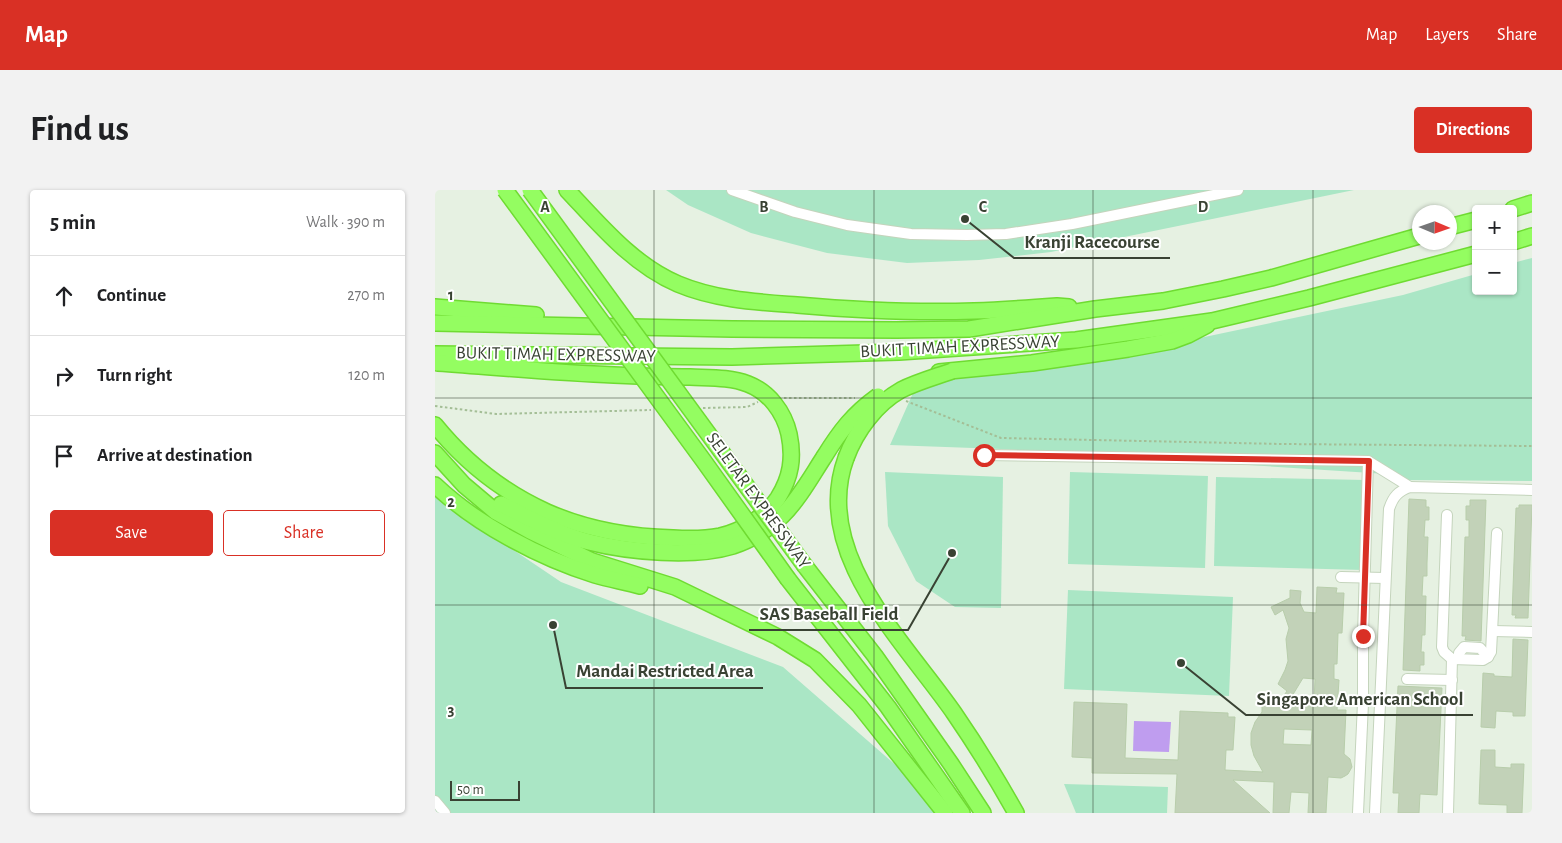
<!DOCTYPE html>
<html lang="en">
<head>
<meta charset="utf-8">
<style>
	body { margin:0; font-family:"Alegreya Sans",sans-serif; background:#f2f2f2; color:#202124 }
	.controls { position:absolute; right:15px; top:15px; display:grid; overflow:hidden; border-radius:5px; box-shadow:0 1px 4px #0004 }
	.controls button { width:45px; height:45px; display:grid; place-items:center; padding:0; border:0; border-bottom:1px solid #e0e0e0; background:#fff; color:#202124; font:25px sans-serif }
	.compass { position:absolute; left:977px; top:15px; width:45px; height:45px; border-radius:50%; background:#fff; box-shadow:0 1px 4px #0004; rotate:92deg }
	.scale { position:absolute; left:15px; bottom:12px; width:70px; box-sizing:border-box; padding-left:5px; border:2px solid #394233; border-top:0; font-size:14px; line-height:18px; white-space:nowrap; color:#394233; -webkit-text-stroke:4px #fff; paint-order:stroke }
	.stop { position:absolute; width:15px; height:15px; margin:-11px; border:4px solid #d93025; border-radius:50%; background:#fff }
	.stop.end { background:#d93025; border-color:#fff; box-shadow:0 1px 5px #0008 }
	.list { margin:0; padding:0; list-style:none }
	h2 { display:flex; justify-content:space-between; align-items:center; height:65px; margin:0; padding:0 20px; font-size:21px }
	h2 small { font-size:16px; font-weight:400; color:#757577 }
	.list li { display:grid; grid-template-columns:32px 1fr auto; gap:15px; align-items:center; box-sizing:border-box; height:80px; padding:0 20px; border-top:1px solid #e0e0e0 }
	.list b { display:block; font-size:19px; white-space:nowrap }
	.list em { font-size:16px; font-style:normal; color:#757577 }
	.actions { display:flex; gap:10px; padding:15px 20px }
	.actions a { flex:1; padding:11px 0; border:1px solid #d93025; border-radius:5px; text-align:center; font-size:18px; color:#d93025 }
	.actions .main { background:#d93025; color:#fff }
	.icon { flex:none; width:28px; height:28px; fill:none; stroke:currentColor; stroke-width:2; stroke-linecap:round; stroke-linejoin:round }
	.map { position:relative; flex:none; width:1097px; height:623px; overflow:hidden; border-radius:5px }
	header { display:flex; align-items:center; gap:30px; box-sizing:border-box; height:70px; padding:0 25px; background:#d93025; color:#fff }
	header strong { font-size:24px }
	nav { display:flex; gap:28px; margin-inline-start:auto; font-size:18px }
	.intro { display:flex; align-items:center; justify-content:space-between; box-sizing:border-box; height:120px; padding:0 30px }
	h1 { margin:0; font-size:35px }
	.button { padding:12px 22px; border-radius:5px; background:#d93025; color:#fff; font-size:18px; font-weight:700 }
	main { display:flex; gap:30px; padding:0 30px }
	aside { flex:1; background:#fff; border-radius:5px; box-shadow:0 1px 4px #0004 }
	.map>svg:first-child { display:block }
	.green { fill:#aae6c5 }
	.water { fill:#bf9def }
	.building { fill:#c2d2b8; stroke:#b8cdab; fill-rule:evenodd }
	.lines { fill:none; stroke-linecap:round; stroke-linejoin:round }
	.minor-casing { stroke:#c4d4bc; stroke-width:12 }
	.highway-casing { stroke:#6fdb32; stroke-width:18 }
	.path { stroke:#a4be96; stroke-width:2; stroke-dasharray:2.5 2.5; stroke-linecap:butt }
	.minor { stroke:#fff; stroke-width:10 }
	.highway { stroke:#94fd61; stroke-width:15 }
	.highway-bridge-casing { stroke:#6fdb32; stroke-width:18; stroke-linecap:butt }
	.highway-bridge { stroke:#94fd61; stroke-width:15 }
	.route { stroke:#d93025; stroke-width:6 }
	.grid { fill:none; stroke:#394233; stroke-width:1; stroke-opacity:0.55 }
	.labels { text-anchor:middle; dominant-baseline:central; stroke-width:4; stroke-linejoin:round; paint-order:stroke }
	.street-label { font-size:18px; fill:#394233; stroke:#fff }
	.grid-label { font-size:16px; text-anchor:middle; font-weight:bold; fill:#394233; stroke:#fff; stroke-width:4; stroke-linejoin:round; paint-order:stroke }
	.leader { fill:none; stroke:#394233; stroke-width:2 }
	.callout-dot { fill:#394233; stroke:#fff; stroke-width:2 }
	.callout-label { font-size:19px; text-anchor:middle; font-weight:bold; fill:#394233; stroke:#fff; stroke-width:4; stroke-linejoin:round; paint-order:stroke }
</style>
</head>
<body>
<header>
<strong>Map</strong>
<nav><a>Map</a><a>Layers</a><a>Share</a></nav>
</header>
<div class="intro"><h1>Find us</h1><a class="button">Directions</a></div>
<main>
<aside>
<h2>5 min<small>Walk · 390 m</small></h2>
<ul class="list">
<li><svg class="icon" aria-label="ahead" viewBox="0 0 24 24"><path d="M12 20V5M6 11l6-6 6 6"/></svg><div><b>Continue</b></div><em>270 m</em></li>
<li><svg class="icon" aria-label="right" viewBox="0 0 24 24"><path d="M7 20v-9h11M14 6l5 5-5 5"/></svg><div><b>Turn right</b></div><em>120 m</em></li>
<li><svg class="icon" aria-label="arrive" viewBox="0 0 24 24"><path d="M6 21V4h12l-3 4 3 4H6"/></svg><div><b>Arrive at destination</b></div></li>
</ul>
<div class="actions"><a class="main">Save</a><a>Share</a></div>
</aside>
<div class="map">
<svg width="1097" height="623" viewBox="0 0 1097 623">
	<rect width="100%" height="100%" fill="#e6f1e2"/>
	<!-- green -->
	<g class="green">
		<polygon points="231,0 919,0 616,62 544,70 472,73 392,63 316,43 253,15"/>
		<polygon points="1097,68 1097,291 964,290 952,284 566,259 455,255 478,203 520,186 569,184 670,168 968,105 1041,84 1041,101 1078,101 1078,73"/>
		<polygon points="450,282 568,287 566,418 520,417 481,391 453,336"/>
		<polygon points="635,282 773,286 770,378 633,374"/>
		<polygon points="781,287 930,290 928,380 779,376"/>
		<polygon points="0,307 126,392 348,477 479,591 500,623 0,623"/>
		<polygon points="633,400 798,407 794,506 629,499"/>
		<polygon points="629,594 733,597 732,623 641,623"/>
	</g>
	<!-- water -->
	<polygon class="water" points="699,531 736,532 734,562 698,561"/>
	<!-- building -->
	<g class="building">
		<polygon points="974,309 991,310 991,317 994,317 994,330 990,330 989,347 993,347 992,373 992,386 988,386 987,406 991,406 990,445 987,445 986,462 989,462 989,475 985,475 985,481 968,480"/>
		<polygon points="1035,310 1051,310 1046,451 1030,450 1031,446 1027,446 1030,347 1034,347 1034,330 1031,330 1031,316 1035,316"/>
		<polygon points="1084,315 1097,315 1093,428 1080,428 1081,425 1077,425 1081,318 1084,318"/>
		<path d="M 882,397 L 902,398 L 901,403 L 909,403 L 907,443 L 903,443 L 902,474 L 899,474 L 899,489 L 904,490 L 902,520 L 911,520 L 909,564 L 915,569 L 917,577 L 913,584 L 910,586 L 906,588 L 893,587 L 891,623 L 873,623 L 874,603 L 856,602 L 854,623 L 838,623 L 839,592 L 798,590 L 835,623 L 740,623 L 742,584 L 657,583 L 657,568 L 637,567 L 639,512 L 692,514 L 690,568 L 743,570 L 745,521 L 793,523 L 793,527 L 800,527 L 798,560 L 791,560 L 790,580 L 828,582 L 819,566 L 816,555 L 816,543 L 820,532 L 827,522 L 827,510 L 845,511 L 852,501 L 843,494 L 850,480 L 853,471 L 851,449 L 854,438 L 848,420 L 840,425 L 836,417 L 855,408 L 855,400 L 866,401 L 865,413 L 869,422 L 881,423 ZM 868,488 L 880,489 L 879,512 L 854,511 ZM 849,539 L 877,540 L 876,555 L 848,554 Z"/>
		<polygon points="1078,449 1093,450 1090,526 1078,526 1078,522 1061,521 1060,538 1046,537 1048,483 1059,484 1059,486 1077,487"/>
		<polygon points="963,496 1007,498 1002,605 985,604 984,623 963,623 964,603 958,603"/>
		<polygon points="1046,560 1060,560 1060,577 1076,578 1076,574 1089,574 1087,623 1072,623 1072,615 1044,614"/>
	</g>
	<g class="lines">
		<defs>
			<g id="minor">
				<polyline points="297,0 360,22 412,35 476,44 532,45 571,44 637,34 803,0"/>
				<polyline points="549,265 933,271 975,297"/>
				<polyline points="1012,325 1007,457 1009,462 1017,469 1048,470 1053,467 1056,462 1062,343"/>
				<polyline points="906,387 950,388"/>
				<polyline points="1058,441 1097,442"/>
				<polyline points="1024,469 1024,463 1029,457 1045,458 1053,467"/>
				<polyline points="972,489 1017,490"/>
				<polyline points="0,611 10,623"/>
				<polyline points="923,623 928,513 928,446 933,271"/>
				<path d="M 940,623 L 954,319 C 958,307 963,301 975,297 L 1097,300"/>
				<polyline points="1013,623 1017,469"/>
			</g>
			<g id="highway">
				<path d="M 132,0 C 165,35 198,75 243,94 C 281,110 322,112 362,115 C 420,120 480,123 539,121 C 567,120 595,118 622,116 L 634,117"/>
				<polyline points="1078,19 1097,13"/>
				<polyline points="1014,37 1041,30"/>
				<polyline points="1078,52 1097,46"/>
				<polyline points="0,117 101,125"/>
				<polyline points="0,133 297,139 462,140 534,139 660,119 728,111 788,99 836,88 984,46"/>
				<polyline points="0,164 297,167 464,162 641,150 777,131 874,108 1041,64"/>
				<polyline points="504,182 597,173 693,159 737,151 753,145 772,135"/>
				<path d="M 0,235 C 30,272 68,302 112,322 C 153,340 194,347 238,348 C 253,349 270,349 285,346 C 307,341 330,327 343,308 C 356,287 359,268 354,244 C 349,222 334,202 313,194 C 295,187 274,188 255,187 C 229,187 204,186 179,185 C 120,183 62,177 3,173"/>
				<polyline points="0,263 29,295 61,322 95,341 157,371 240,397 343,447 380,470 424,515 510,623"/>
				<path d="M 411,268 C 376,363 469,451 519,523 C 541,555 562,589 581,623"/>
				<path d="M 0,295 C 41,334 105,368 160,385 C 174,389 190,392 205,396"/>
				<path d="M 66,314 C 94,328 123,344 154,352 C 194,362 259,368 298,356 C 316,350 334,339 347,326 C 364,309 376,287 389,267"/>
				<polyline points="370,376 440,466 516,574 548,623"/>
				<polyline points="353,389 453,517 527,623"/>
			</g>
		</defs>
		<!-- minor casing -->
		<use href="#minor" class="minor-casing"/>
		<!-- highway casing -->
		<use href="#highway" class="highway-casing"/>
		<!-- path -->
		<g class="path">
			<polyline points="349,208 420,208"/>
			<polyline points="471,211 566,248 847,254 1097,256"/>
			<polyline points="0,216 61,224 216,220"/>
			<polyline points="268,218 312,217 323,212"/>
		</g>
		<!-- minor -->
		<use href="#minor" class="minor"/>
		<!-- highway -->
		<use href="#highway" class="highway"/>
		<defs>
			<g id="highway-bridge">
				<polyline points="70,0 268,270 353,389"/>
				<polyline points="95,0 370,376"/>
				<path d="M 389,267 C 405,241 418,224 443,206"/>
				<path d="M 411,268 C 421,241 441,214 466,200 C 482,192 500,187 517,181"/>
			</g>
		</defs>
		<!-- highway-bridge casing -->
		<use href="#highway-bridge" class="highway-bridge-casing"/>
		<!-- highway-bridge -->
		<use href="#highway-bridge" class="highway-bridge"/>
	</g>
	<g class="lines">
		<!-- route -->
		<polyline class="route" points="549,265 934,271 928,446"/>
	</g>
	<!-- grid -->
	<path class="grid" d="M 219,0 L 219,623M 439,0 L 439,623M 658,0 L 658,623M 878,0 L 878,623M 0,208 L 1097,208M 0,415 L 1097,415"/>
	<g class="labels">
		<!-- street labels -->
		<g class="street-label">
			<text transform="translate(525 157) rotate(-3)">BUKIT TIMAH EXPRESSWAY</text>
			<text transform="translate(121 165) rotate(1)">BUKIT TIMAH EXPRESSWAY</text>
			<text transform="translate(323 311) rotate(54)">SELETAR EXPRESSWAY</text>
		</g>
	</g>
	<g class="grid-label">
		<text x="110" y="22">A</text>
		<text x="329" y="22">B</text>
		<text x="548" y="22">C</text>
		<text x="768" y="22">D</text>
		<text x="16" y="110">1</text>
		<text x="16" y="317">2</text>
		<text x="16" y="525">3</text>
	</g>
	<!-- callouts -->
	<path class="leader" d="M530 29L579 68H735M517 363L473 440H314M118 435L131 498H328M746 473L811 525H1038"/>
	<g class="callout-dot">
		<circle cx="530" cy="29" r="5"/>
		<circle cx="517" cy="363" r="5"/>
		<circle cx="118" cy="435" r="5"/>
		<circle cx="746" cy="473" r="5"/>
	</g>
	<g class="callout-label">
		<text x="657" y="58">Kranji Racecourse</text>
		<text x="394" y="430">SAS Baseball Field</text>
		<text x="230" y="487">Mandai Restricted Area</text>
		<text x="925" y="515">Singapore American School</text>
	</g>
</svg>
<div class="controls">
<button>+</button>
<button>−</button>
</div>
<svg class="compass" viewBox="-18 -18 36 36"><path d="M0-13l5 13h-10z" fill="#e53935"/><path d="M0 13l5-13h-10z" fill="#757577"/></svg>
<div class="scale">50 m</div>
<div class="stop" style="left:549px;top:265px"></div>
<div class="stop end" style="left:928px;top:446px"></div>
</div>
</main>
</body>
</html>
